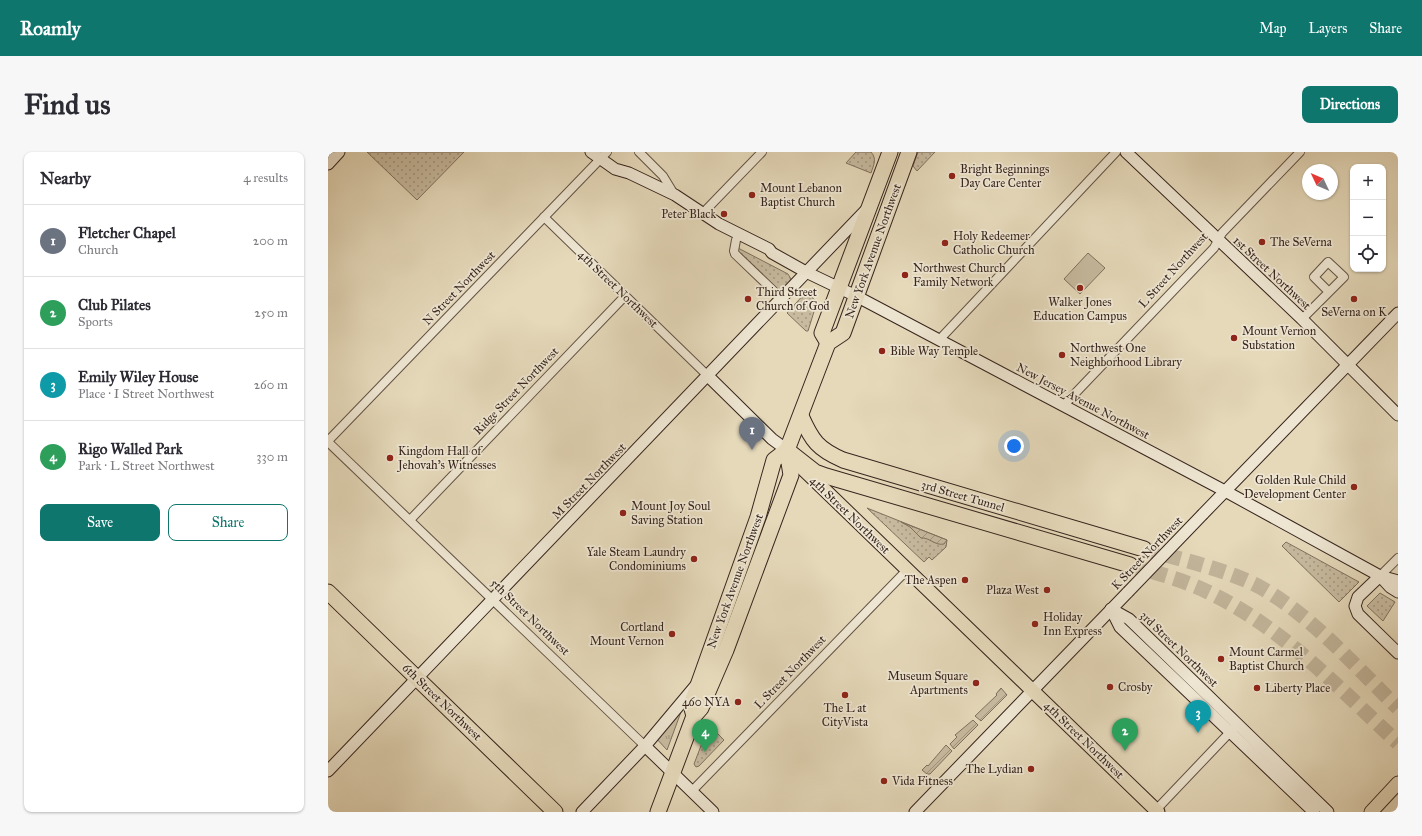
<!DOCTYPE html>
<html lang="en">
<head>
<meta charset="utf-8">
<style>
	body { margin:0; font-family:"IM FELL Great Primer",serif; background:#f7f7f7; color:#2b2b33 }
	.controls { position:absolute; right:12px; top:12px; display:grid; overflow:hidden; border-radius:8px; box-shadow:0 1px 3px #0004 }
	.controls button { width:36px; height:36px; display:grid; place-items:center; padding:0; border:0; border-bottom:1px solid #e1e1e2; background:#fff; color:#2b2b33; font:20px sans-serif }
	.compass { position:absolute; left:974px; top:12px; width:36px; height:36px; border-radius:50%; background:#fff; box-shadow:0 1px 3px #0004; rotate:314deg }
	.you { position:absolute; left:686px; top:294px; width:14px; height:14px; margin:-10px; border:3px solid #fff; border-radius:50%; background:#1a73e8; box-shadow:0 0 0 6px #1a73e833 }
	.badge { display:grid; place-items:center; width:26px; height:26px; border-radius:50%; background:#0f766e; color:#fff; font-size:13px; font-weight:700 }
	.pin { position:absolute; translate:-50% -33px; filter:drop-shadow(0 1px 2px #0008) }
	.pin::after { content:''; position:absolute; top:21px; width:14px; height:12px; background:inherit; clip-path:polygon(0 0,100% 0,50% 100%) }
	.list { margin:0; padding:0; list-style:none }
	h2 { display:flex; justify-content:space-between; align-items:center; height:52px; margin:0; padding:0 16px; font-size:17px }
	h2 small { font-size:13px; font-weight:400; color:#7c7c81 }
	.list li { display:grid; grid-template-columns:26px 1fr auto; gap:12px; align-items:center; box-sizing:border-box; height:72px; padding:0 16px; border-top:1px solid #e1e1e2 }
	.list b { display:block; font-size:15px; white-space:nowrap }
	.list p { margin:0; font-size:13px; white-space:nowrap; color:#7c7c81 }
	.list em { font-size:13px; font-style:normal; color:#7c7c81 }
	.actions { display:flex; gap:8px; padding:12px 16px }
	.actions a { flex:1; padding:9px 0; border:1px solid #0f766e; border-radius:8px; text-align:center; font-size:14px; color:#0f766e }
	.actions .main { background:#0f766e; color:#fff }
	.icon { flex:none; width:22px; height:22px; fill:none; stroke:currentColor; stroke-width:2; stroke-linecap:round; stroke-linejoin:round }
	.map { position:relative; flex:none; width:1070px; height:660px; overflow:hidden; border-radius:8px }
	header { display:flex; align-items:center; gap:24px; box-sizing:border-box; height:56px; padding:0 20px; background:#0f766e; color:#fff }
	header strong { font-size:19px }
	nav { display:flex; gap:22px; margin-inline-start:auto; font-size:14px }
	.intro { display:flex; align-items:center; justify-content:space-between; box-sizing:border-box; height:96px; padding:0 24px }
	h1 { margin:0; font-size:28px }
	.button { padding:10px 18px; border-radius:8px; background:#0f766e; color:#fff; font-size:14px; font-weight:700 }
	main { display:flex; gap:24px; padding:0 24px }
	aside { flex:1; background:#fff; border-radius:8px; box-shadow:0 1px 3px #0004 }
	.map>svg:first-child { display:block }
	.grass { fill:url(#grass-tufts); stroke:#7f705e }
	.park { fill:url(#park-dots); stroke:#7f705e }
	.garden { fill:url(#garden-furrows); stroke:#7f705e }
	.pitch { fill:#c7ba9f; stroke:#7f705e }
	.lines { fill:none; stroke-linecap:round; stroke-linejoin:round }
	.highway-tunnel { stroke:#c2b59b; stroke-width:15; stroke-dasharray:15 8; stroke-linecap:butt }
	.street-casing { stroke:#625245; stroke-width:10 }
	.secondary-casing { stroke:#37251e; stroke-width:13 }
	.primary-casing { stroke:#37251e; stroke-width:15 }
	.highway-casing { stroke:#37251e; stroke-width:17 }
	.street { stroke:#eee6d2; stroke-width:8 }
	.secondary { stroke:#eee6d2; stroke-width:11 }
	.primary { stroke:#e5d9ba; stroke-width:13 }
	.highway { stroke:#e5d9ba; stroke-width:15 }
	.secondary-bridge-casing { stroke:#37251e; stroke-width:13; stroke-linecap:butt }
	.secondary-bridge { stroke:#eee6d2; stroke-width:11 }
	.poi-dot { fill:#8f2418; stroke:#eee6d2; stroke-width:1.5 }
	.labels { text-anchor:middle; dominant-baseline:central; stroke-width:3.5; stroke-linejoin:round; paint-order:stroke }
	.poi-label { font-size:12px; fill:#37251e; stroke:#eee6d2; text-anchor:start }
	.street-label { font-size:12px; fill:#37251e; stroke:#eee6d2 }
</style>
</head>
<body>
<header>
<strong>Roamly</strong>
<nav><a>Map</a><a>Layers</a><a>Share</a></nav>
</header>
<div class="intro"><h1>Find us</h1><a class="button">Directions</a></div>
<main>
<aside>
<h2>Nearby<small>4 results</small></h2>
<ul class="list">
<li><span class="badge" style="background:#6b7280">1</span><div><b>Fletcher Chapel</b><p>Church</p></div><em>200 m</em></li>
<li><span class="badge" style="background:#2e9e5b">2</span><div><b>Club Pilates</b><p>Sports</p></div><em>250 m</em></li>
<li><span class="badge" style="background:#0f9aa8">3</span><div><b>Emily Wiley House</b><p>Place · I Street Northwest</p></div><em>260 m</em></li>
<li><span class="badge" style="background:#2e9e5b">4</span><div><b>Rigo Walled Park</b><p>Park · L Street Northwest</p></div><em>330 m</em></li>
</ul>
<div class="actions"><a class="main">Save</a><a>Share</a></div>
</aside>
<div class="map">
<svg width="1070" height="660" viewBox="0 0 1070 660">
	<defs>
		<pattern id="grass-tufts" width="24" height="20" patternUnits="userSpaceOnUse"><rect width="24" height="20" fill="#c7ba9f"/><path d="M3 7l-1-3M5 7V3M7 7l1-3M15 17l-1-3M17 17v-4M19 17l1-3" fill="none" stroke="#a29781"/></pattern>
		<pattern id="park-dots" width="8" height="8" patternUnits="userSpaceOnUse"><rect width="8" height="8" fill="#c7ba9f"/><path d="M2 2h.1M6 6h.1" fill="none" stroke="#a29781" stroke-width="1.8" stroke-linecap="round"/></pattern>
		<pattern id="garden-furrows" width="10" height="10" patternUnits="userSpaceOnUse"><rect width="10" height="10" fill="#c7ba9f"/><path d="M-1 1l2-2M0 10L10 0M9 11l2-2" fill="none" stroke="#a29781"/></pattern>
	</defs>
	<rect width="100%" height="100%" fill="#e5d9ba"/>
	<filter id="stains"><feTurbulence type="fractalNoise" baseFrequency=".005" numOctaves="4"/><feColorMatrix values="0 0 0 0 .2 0 0 0 0 .09 0 0 0 0 .02 0 0 0 .5 -.17"/></filter>
	<radialGradient id="worn" r=".72"><stop offset=".6" stop-color="#630" stop-opacity="0"/><stop offset="1" stop-color="#630" stop-opacity=".3"/></radialGradient>
	<!-- grass -->
	<polygon class="grass" points="357,549 339,598 327,585"/>
	<!-- park -->
	<g class="park">
		<polygon points="39,0 136,0 89,48"/>
		<path d="M 528,0 L 543,0 C 549,7 546,12 543,21 L 518,11 Z"/>
		<polygon points="590,0 607,0 589,19 585,14"/>
		<polygon points="410,96 460,122 463,127 461,131 451,139 409,99"/>
		<polygon points="478,140 489,150 480,179 478,179 459,161"/>
		<polygon points="539,356 619,388 618,395 604,408 601,405 596,410"/>
		<polygon points="958,390 1031,430 1011,450 954,394"/>
		<polygon points="1052,441 1067,450 1055,469 1039,454"/>
		<polygon points="381,573 396,588 371,614 368,615 366,612"/>
	</g>
	<!-- garden -->
	<g class="garden">
		<path d="M 573,370 L 619,388 L 616,392 C 607,394 601,385 593,386 L 582,375 Z"/>
		<polygon points="673,536 679,543 653,569 647,564 669,543 668,542"/>
		<polygon points="645,568 650,573 626,597 622,592 629,585 627,583"/>
		<polygon points="618,593 624,599 602,622 599,622 594,618 599,613 600,614"/>
	</g>
	<!-- pitch -->
	<polygon class="pitch" points="760,101 777,116 752,142 736,127"/>
	<g class="lines">
		<!-- highway-tunnel -->
		<g class="highway-tunnel">
			<path d="M 816,397 C 854,408 894,416 930,434 C 982,462 1028,515 1070,556"/>
			<path d="M 802,413 C 828,421 856,428 880,440 C 954,475 1011,536 1070,591"/>
		</g>
		<defs>
			<g id="street">
				<polyline points="311,0 335,24 346,42"/>
				<polyline points="375,61 434,0"/>
				<polyline points="216,65 380,224"/>
				<polyline points="408,88 406,99 407,102 453,146"/>
				<polyline points="974,167 1016,125 1000,110 986,125 1001,140"/>
				<polyline points="612,187 788,0"/>
				<polyline points="736,253 886,96 894,81 972,0"/>
				<polyline points="0,289 279,0"/>
				<polyline points="0,290 317,594"/>
				<polyline points="82,368 297,144"/>
				<polyline points="1052,424 1070,406"/>
				<polyline points="364,639 579,418"/>
				<polyline points="826,660 905,577"/>
			</g>
			<g id="secondary">
				<polyline points="263,0 287,17 301,21 347,43 391,72 441,97 444,101 478,120 528,144 897,339 1052,424 1070,429"/>
				<polyline points="798,0 974,167 1070,263"/>
				<polyline points="0,12 11,0"/>
				<polyline points="380,224 444,287 459,298"/>
				<polyline points="875,362 1070,161"/>
				<polyline points="1052,424 1030,445 1027,454 1030,462 1070,501"/>
				<polyline points="1052,424 1062,435 1070,440"/>
				<polyline points="783,457 801,467 1000,660"/>
				<polyline points="783,457 792,475 986,660"/>
				<polyline points="317,594 385,660"/>
				<polyline points="0,619 538,58"/>
				<polyline points="254,660 317,594 369,532"/>
				<polyline points="587,660 800,440"/>
			</g>
			<g id="primary">
				<polyline points="473,315 830,660"/>
				<polyline points="1043,660 1070,631"/>
			</g>
			<g id="highway">
				<polyline points="500,191 494,181 562,0"/>
				<path d="M 473,264 C 484,289 490,297 515,308 L 816,397"/>
				<polyline points="459,298 487,320 498,324 802,413"/>
				<polyline points="0,440 227,660"/>
				<polyline points="366,564 363,553 430,365 446,308 459,298"/>
				<polyline points="330,660 366,564 373,556 398,498 463,323 459,298 500,191 515,181 581,0"/>
			</g>
		</defs>
		<!-- street casing -->
		<use href="#street" class="street-casing"/>
		<!-- secondary casing -->
		<use href="#secondary" class="secondary-casing"/>
		<!-- primary casing -->
		<use href="#primary" class="primary-casing"/>
		<!-- highway casing -->
		<use href="#highway" class="highway-casing"/>
		<!-- street -->
		<use href="#street" class="street"/>
		<!-- secondary -->
		<use href="#secondary" class="secondary"/>
		<!-- primary -->
		<use href="#primary" class="primary"/>
		<!-- highway -->
		<use href="#highway" class="highway"/>
		<defs>
			<polyline id="secondary-bridge" points="800,440 875,362"/>
		</defs>
		<!-- secondary-bridge casing -->
		<use href="#secondary-bridge" class="secondary-bridge-casing"/>
		<!-- secondary-bridge -->
		<use href="#secondary-bridge" class="secondary-bridge"/>
	</g>
	<!-- markers -->
	<g class="poi-dot">
		<circle cx="624" cy="24" r="4"/>
		<circle cx="424" cy="43" r="4"/>
		<circle cx="396" cy="62" r="4"/>
		<circle cx="934" cy="90" r="4"/>
		<circle cx="617" cy="91" r="4"/>
		<circle cx="577" cy="123" r="4"/>
		<circle cx="752" cy="136" r="4"/>
		<circle cx="420" cy="147" r="4"/>
		<circle cx="1026" cy="147" r="4"/>
		<circle cx="906" cy="186" r="4"/>
		<circle cx="554" cy="199" r="4"/>
		<circle cx="734" cy="203" r="4"/>
		<circle cx="62" cy="306" r="4"/>
		<circle cx="1026" cy="335" r="4"/>
		<circle cx="295" cy="361" r="4"/>
		<circle cx="366" cy="407" r="4"/>
		<circle cx="637" cy="428" r="4"/>
		<circle cx="719" cy="438" r="4"/>
		<circle cx="707" cy="472" r="4"/>
		<circle cx="344" cy="482" r="4"/>
		<circle cx="893" cy="507" r="4"/>
		<circle cx="648" cy="531" r="4"/>
		<circle cx="782" cy="535" r="4"/>
		<circle cx="929" cy="536" r="4"/>
		<circle cx="517" cy="543" r="4"/>
		<circle cx="410" cy="550" r="4"/>
		<circle cx="703" cy="617" r="4"/>
		<circle cx="556" cy="629" r="4"/>
	</g>
	<g class="labels">
		<!-- poi labels -->
		<g class="poi-label">
			<text x="632" y="17">Bright Beginnings<tspan x="632" dy="14">Day Care Center</tspan></text>
			<text x="432" y="36">Mount Lebanon<tspan x="432" dy="14">Baptist Church</tspan></text>
			<text x="388" y="62" text-anchor="end">Peter Black</text>
			<text x="625" y="84">Holy Redeemer<tspan x="625" dy="14">Catholic Church</tspan></text>
			<text x="942" y="90">The SeVerna</text>
			<text x="585" y="116">Northwest Church<tspan x="585" dy="14">Family Network</tspan></text>
			<text x="428" y="140">Third Street<tspan x="428" dy="14">Church of God</tspan></text>
			<text x="752" y="150" text-anchor="middle">Walker Jones<tspan x="752" dy="14">Education Campus</tspan></text>
			<text x="1026" y="160" text-anchor="middle">SeVerna on K</text>
			<text x="914" y="179">Mount Vernon<tspan x="914" dy="14">Substation</tspan></text>
			<text x="742" y="196">Northwest One<tspan x="742" dy="14">Neighborhood Library</tspan></text>
			<text x="562" y="199">Bible Way Temple</text>
			<text x="70" y="299">Kingdom Hall of<tspan x="70" dy="14">Jehovah's Witnesses</tspan></text>
			<text x="1018" y="328" text-anchor="end">Golden Rule Child<tspan x="1018" dy="14">Development Center</tspan></text>
			<text x="303" y="354">Mount Joy Soul<tspan x="303" dy="14">Saving Station</tspan></text>
			<text x="358" y="400" text-anchor="end">Yale Steam Laundry<tspan x="358" dy="14">Condominiums</tspan></text>
			<text x="629" y="428" text-anchor="end">The Aspen</text>
			<text x="711" y="438" text-anchor="end">Plaza West</text>
			<text x="715" y="465">Holiday<tspan x="715" dy="14">Inn Express</tspan></text>
			<text x="336" y="475" text-anchor="end">Cortland<tspan x="336" dy="14">Mount Vernon</tspan></text>
			<text x="901" y="500">Mount Carmel<tspan x="901" dy="14">Baptist Church</tspan></text>
			<text x="640" y="524" text-anchor="end">Museum Square<tspan x="640" dy="14">Apartments</tspan></text>
			<text x="790" y="535">Crosby</text>
			<text x="937" y="536">Liberty Place</text>
			<text x="402" y="550" text-anchor="end">460 NYA</text>
			<text x="517" y="556" text-anchor="middle">The L at<tspan x="517" dy="14">CityVista</tspan></text>
			<text x="695" y="617" text-anchor="end">The Lydian</text>
			<text x="564" y="629">Vida Fitness</text>
		</g>
		<!-- street labels -->
		<g class="street-label">
			<text transform="translate(545 99) rotate(-70)">New York Avenue Northwest</text>
			<text transform="translate(845 118) rotate(-48)">L Street Northwest</text>
			<text transform="translate(944 121) rotate(43)">1st Street Northwest</text>
			<text transform="translate(131 136) rotate(-46)">N Street Northwest</text>
			<text transform="translate(290 137) rotate(44)">4th Street Northwest</text>
			<text transform="translate(188 239) rotate(-46)">Ridge Street Northwest</text>
			<text transform="translate(755 249) rotate(28)">New Jersey Avenue Northwest</text>
			<text transform="translate(261 329) rotate(-46)">M Street Northwest</text>
			<text transform="translate(635 344) rotate(16)">3rd Street Tunnel</text>
			<text transform="translate(522 363) rotate(44)">4th Street Northwest</text>
			<text transform="translate(819 401) rotate(-46)">K Street Northwest</text>
			<text transform="translate(407 429) rotate(-70)">New York Avenue Northwest</text>
			<text transform="translate(202 465) rotate(44)">5th Street Northwest</text>
			<text transform="translate(851 497) rotate(44)">3rd Street Northwest</text>
			<text transform="translate(462 520) rotate(-46)">L Street Northwest</text>
			<text transform="translate(114 550) rotate(44)">6th Street Northwest</text>
			<text transform="translate(756 588) rotate(44)">4th Street Northwest</text>
		</g>
	</g>
	<rect width="100%" height="100%" filter="url(#stains)"/>
	<rect width="100%" height="100%" fill="url(#worn)"/>
</svg>
<div class="controls">
<button>+</button>
<button>−</button>
<button><svg class="icon" aria-label="locate" viewBox="0 0 24 24"><circle cx="12" cy="12" r="6"/><path d="M12 2v4M12 18v4M2 12h4M18 12h4"/></svg></button>
</div>
<svg class="compass" viewBox="-18 -18 36 36"><path d="M0-13l5 13h-10z" fill="#e53935"/><path d="M0 13l5-13h-10z" fill="#7c7c81"/></svg>
<div class="you"></div>
<div class="pin badge" style="left:424px;top:298px;background:#6b7280">1</div>
<div class="pin badge" style="left:797px;top:599px;background:#2e9e5b">2</div>
<div class="pin badge" style="left:870px;top:581px;background:#0f9aa8">3</div>
<div class="pin badge" style="left:377px;top:600px;background:#2e9e5b">4</div>
</div>
</main>
</body>
</html>
